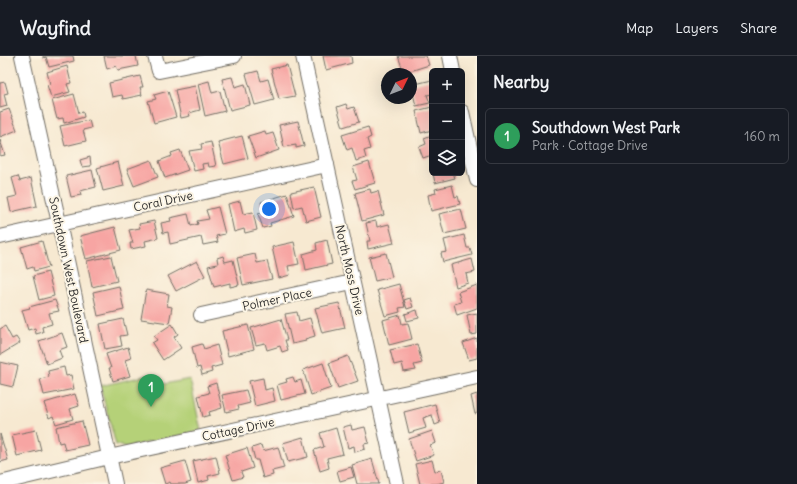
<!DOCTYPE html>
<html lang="en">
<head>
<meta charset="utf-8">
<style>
	body { margin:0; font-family:Delius,sans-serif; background:#20242c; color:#f1f3f6 }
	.controls { position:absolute; right:12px; top:12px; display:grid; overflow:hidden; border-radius:6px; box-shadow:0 4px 16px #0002 }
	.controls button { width:36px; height:36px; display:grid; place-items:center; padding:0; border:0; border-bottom:1px solid #363941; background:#171b24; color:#f1f3f6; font:20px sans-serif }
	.compass { position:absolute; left:381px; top:12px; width:36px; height:36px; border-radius:50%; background:#171b24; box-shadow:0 4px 16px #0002; rotate:47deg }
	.you { position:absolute; left:269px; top:153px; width:14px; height:14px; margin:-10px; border:3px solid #fff; border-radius:50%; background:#1a73e8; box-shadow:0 0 0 6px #1a73e833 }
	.badge { display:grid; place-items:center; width:26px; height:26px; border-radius:50%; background:#c8321e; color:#fff; font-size:13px; font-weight:700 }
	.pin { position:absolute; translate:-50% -33px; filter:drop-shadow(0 1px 2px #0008) }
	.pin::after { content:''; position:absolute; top:21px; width:14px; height:12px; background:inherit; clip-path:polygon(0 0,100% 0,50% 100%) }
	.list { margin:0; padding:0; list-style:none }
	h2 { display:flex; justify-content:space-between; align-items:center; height:52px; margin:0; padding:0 16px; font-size:17px }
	h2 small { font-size:13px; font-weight:400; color:#9ea1a6 }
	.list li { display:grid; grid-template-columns:26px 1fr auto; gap:12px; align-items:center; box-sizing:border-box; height:56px; margin:0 8px 8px; padding:0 8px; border:1px solid #363941; border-radius:6px }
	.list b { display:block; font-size:15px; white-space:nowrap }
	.list p { margin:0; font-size:13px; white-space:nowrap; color:#9ea1a6 }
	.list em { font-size:13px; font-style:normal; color:#9ea1a6 }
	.icon { flex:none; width:22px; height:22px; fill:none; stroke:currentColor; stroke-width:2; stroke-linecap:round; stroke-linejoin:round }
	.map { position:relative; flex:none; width:477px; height:428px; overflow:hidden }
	header { display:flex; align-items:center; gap:24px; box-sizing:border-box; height:56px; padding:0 20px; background:#171b24; border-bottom:1px solid #363941 }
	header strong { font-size:19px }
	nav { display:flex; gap:22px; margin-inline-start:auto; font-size:14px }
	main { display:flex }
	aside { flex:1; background:#171b24 }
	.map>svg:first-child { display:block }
	.green { fill:#b5d178; stroke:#707e52 }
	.building { fill:#f7a5a3 }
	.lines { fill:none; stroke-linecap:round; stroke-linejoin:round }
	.minor-casing { stroke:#726e65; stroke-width:16 }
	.minor { stroke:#fff; stroke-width:14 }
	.labels { text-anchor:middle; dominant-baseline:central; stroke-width:4; stroke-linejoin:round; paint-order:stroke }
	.street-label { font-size:12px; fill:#2b2b2b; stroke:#fcf5e5 }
</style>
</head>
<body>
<header>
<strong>Wayfind</strong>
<nav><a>Map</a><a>Layers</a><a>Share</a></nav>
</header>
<main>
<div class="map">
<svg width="477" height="428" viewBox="0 0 477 428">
	<rect width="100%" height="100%" fill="#fcf5e5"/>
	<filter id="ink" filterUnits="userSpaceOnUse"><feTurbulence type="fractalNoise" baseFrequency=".025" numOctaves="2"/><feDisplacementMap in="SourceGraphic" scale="8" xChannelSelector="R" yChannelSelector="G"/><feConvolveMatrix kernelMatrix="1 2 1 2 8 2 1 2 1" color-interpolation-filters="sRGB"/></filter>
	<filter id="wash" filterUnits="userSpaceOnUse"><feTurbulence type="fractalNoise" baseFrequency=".012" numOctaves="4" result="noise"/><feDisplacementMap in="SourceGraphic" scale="16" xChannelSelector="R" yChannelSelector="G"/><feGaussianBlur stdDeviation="0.9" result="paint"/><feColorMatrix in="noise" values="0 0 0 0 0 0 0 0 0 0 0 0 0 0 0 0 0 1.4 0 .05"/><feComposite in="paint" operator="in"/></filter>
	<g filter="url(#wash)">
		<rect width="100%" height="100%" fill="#f7e9d1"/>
		<!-- green -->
		<polygon class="green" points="149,319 159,329 190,323 201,375 127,391 116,389 100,330"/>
		<g id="blocks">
			<!-- building -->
			<g class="building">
				<polygon points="43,0 73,0 74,5 49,11 46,1 43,2"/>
				<polygon points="104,0 136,0 138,10 118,14 116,10 107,13"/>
				<polygon points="323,0 351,0 352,7 326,14"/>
				<polygon points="398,0 426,0 429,9 404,17"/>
				<polygon points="287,9 295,40 279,43 271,13"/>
				<polygon points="67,10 71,27 67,28 70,36 51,41 47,29 50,28 47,16"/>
				<polygon points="258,15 261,25 268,23 274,44 255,49 246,18"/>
				<polygon points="140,20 143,31 140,31 142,39 123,43 122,39 112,41 109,27"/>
				<polygon points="232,21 235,31 245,28 250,49 230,54 222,23"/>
				<polygon points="432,24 432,38 427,39 430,47 416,50 411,29"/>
				<polygon points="209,25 212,37 220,35 225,55 205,60 198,28"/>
				<polygon points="5,26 8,37 4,38 7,50 0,52 0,27"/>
				<polygon points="195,30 200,54 189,57 190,60 181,62 175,34"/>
				<polygon points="168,35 176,61 154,67 148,45 156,43 154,39"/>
				<polygon points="74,38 79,57 83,56 84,61 64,67 63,62 57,63 52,44"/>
				<polygon points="346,48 348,53 354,51 359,66 343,71 337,51"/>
				<polygon points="432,51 432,74 421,77 416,55"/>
				<polygon points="9,53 17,74 0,81 0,56"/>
				<polygon points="89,64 91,72 83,74 86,85 65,90 60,70"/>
				<polygon points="298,65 304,90 296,92 296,89 284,91 279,69"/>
				<polygon points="368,71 371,81 367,83 370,93 364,95 366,102 356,105 352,92 347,94 342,79"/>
				<polygon points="265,75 266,79 273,77 279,94 256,102 248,80"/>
				<polygon points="432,79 432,99 423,102 419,91 426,88 424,82"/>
				<polygon points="242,80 248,102 224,108 218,86"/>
				<polygon points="0,84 5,99 0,100"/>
				<polygon points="211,86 216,110 209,111 208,107 202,108 203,113 194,115 189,95 202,93 201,88"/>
				<polygon points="180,94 188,114 165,122 159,105 172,100 171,97"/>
				<polygon points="90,101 91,110 82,111 80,104"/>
				<polygon points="151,104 158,121 134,130 127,113"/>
				<polygon points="118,106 124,130 103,135 97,112"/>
				<polygon points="369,106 375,127 355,133 352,125 357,124 353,111"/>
				<polygon points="92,114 96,131 80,135 81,139 71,141 66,120"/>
				<polygon points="433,117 453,117 455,122 435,127"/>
				<polygon points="18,120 20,125 31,122 37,150 11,156 8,142 17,140 12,122"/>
				<polygon points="452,129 455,141 458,140 460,148 431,155 428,139 436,137 435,133"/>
				<polygon points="314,131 321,161 306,165 302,150 294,152 291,136"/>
				<polygon points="370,133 371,137 378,135 384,159 362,165 355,137"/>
				<polygon points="287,138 294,160 270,167 271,170 263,172 258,158 264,156 261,146"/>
				<polygon points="240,145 243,158 253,156 257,174 245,177 244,173 234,176 228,148"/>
				<polygon points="218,151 225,178 216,180 218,186 203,189 201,181 170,188 168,176 163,177 161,167 171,165 170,162 188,158 191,170 198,168 197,165 209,163 206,154"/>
				<polygon points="461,153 466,173 444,178 439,158"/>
				<polygon points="154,165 158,182 145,185 146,190 131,193 130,187 133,187 129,174 140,172 139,168"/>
				<polygon points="376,165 377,171 389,168 394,187 368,193 367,185 370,185 366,167"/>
				<polygon points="115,171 121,194 86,203 80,180"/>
				<polygon points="464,179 467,192 470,192 472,199 443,206 441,197 447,196 444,184"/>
				<polygon points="327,184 332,208 306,214 303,198 317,194 316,187"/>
				<polygon points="42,185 49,211 34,215 33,211 27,213 21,191"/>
				<polygon points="294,186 299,208 288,210 290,219 279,222 272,191"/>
				<polygon points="386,197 392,221 375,225 369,201"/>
				<polygon points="255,198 257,207 267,205 272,223 243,229 237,202"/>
				<polygon points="111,200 117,225 92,231 87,205"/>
				<polygon points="223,200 225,206 233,204 239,229 230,231 230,227 214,231 208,210 218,208 217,202"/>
				<polygon points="472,203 475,216 466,218 468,227 456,231 451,209"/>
				<polygon points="197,205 205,220 176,235 168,220"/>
				<polygon points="48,216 54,240 39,244 33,220"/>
				<polygon points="399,228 405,251 399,252 400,256 385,260 377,234"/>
				<polygon points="477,229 477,252 457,259 454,248 461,246 458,236"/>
				<polygon points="119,230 124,254 98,260 93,236"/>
				<polygon points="146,234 169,238 167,250 172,251 169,267 141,263"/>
				<polygon points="410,242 413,251 407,253 404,244"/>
				<polygon points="55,244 59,255 49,257 52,268 42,271 43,276 36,278 35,272 28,274 22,254 30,252 29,251"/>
				<polygon points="339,247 345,272 322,277 315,252"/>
				<polygon points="417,254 419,262 407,265 405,258"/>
				<polygon points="297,256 299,265 310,262 315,280 305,283 306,285 292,288 285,258"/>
				<polygon points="477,257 477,278 471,279 467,259"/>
				<polygon points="400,259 402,268 408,267 412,283 389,289 383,264"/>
				<polygon points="123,263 127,279 120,280 122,290 105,293 100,268"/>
				<polygon points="281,263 287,284 285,284 288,294 282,296 280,290 267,294 265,287 256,289 251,272"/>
				<polygon points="172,268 178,278 174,281 181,292 163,304 152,287 157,284 154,280"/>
				<polygon points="248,269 254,293 228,300 222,275"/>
				<polygon points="5,270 12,283 16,281 20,287 0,299 0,273"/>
				<polygon points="62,277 67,291 59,294 62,302 47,308 39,285"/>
				<polygon points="477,282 477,302 469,304 463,287"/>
				<polygon points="202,288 204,293 217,289 222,309 211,312 212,316 202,319 200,311 197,312 192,291"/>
				<polygon points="417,288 422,307 414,309 416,314 404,316 402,307 394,309 390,294"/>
				<polygon points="128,291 131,302 125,304 130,320 113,325 109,312 111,312 106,298"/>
				<polygon points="348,300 358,325 338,332 329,307"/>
				<polygon points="0,306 18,310 13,331 0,328"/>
				<polygon points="323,307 331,332 311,339 303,314"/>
				<polygon points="64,311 66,320 71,319 74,333 44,339 40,323 49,321 48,315"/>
				<polygon points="293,321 295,326 301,324 305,338 281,344 277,329 287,326 286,323"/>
				<polygon points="263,322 265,334 272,332 275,345 255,350 249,325"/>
				<polygon points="216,327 222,352 209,356 210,359 203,361 198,340 209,337 207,330"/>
				<polygon points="246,334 250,347 238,350 239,353 226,356 222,339"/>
				<polygon points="75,338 79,350 70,353 73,363 56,368 53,360 49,362 44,347"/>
				<polygon points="477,338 477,357 475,358 471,340"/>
				<polygon points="435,348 440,367 435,369 432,359 423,362 426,372 409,377 404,356"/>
				<polygon points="82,365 88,389 65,394 63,386 59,387 56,371"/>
				<polygon points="351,369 352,374 365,371 369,387 364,388 365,393 355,396 354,390 348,392 343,371"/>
				<polygon points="336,372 343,398 327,402 329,412 320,415 314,394 324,391 320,377"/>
				<polygon points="36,374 41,394 17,400 12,379"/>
				<polygon points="432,375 436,387 430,389 434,399 416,405 409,383"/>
				<polygon points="0,378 8,404 0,406"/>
				<polygon points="303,381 308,401 288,406 283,387"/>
				<polygon points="261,389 263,395 278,391 284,412 272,415 273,419 263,422 258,404 255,404 252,392"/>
				<polygon points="247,392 253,412 241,416 243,421 233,424 225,399"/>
				<polygon points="216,400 220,417 208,420 209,424 198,427 193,405"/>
				<polygon points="372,403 379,428 357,428 352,409"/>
				<polygon points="432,404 435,415 441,414 444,426 437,428 420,428 415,408"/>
				<polygon points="185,405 191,426 185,428 171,428 170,426 165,428 160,412"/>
				<polygon points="351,411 354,421 340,425 337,415"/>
			</g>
		</g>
	</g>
	<g filter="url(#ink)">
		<use href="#blocks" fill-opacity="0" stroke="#726e65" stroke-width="1"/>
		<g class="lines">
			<defs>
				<g id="minor">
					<polyline points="22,0 59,167 115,428"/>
					<polyline points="155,0 159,15 234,0"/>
					<polyline points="303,0 397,428"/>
					<polyline points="450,0 453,15"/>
					<polyline points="462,56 477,124"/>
					<polyline points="0,181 327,109"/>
					<polyline points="201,259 352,226"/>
					<polyline points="0,427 109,401 477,321"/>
				</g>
			</defs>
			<!-- minor casing -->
			<use href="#minor" class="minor-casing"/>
			<!-- minor -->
			<use href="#minor" class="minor"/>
		</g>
	</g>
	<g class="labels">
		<!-- street labels -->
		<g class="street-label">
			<text transform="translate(163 145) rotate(-12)">Coral Drive</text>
			<text transform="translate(69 214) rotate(78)">Southdown West Boulevard</text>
			<text transform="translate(350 214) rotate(77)">North Moss Drive</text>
			<text transform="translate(277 243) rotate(-12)">Polmer Place</text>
			<text transform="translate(238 373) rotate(-12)">Cottage Drive</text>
		</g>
	</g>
</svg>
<div class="controls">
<button>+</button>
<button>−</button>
<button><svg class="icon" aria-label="layers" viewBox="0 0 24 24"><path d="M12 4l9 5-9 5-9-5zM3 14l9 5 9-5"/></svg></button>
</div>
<svg class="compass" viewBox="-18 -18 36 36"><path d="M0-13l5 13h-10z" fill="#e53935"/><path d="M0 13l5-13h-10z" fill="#9ea1a6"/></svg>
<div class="you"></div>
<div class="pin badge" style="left:151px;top:351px;background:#2e9e5b">1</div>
</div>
<aside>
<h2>Nearby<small></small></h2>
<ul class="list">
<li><span class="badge" style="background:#2e9e5b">1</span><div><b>Southdown West Park</b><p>Park · Cottage Drive</p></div><em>160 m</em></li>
</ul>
</aside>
</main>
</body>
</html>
